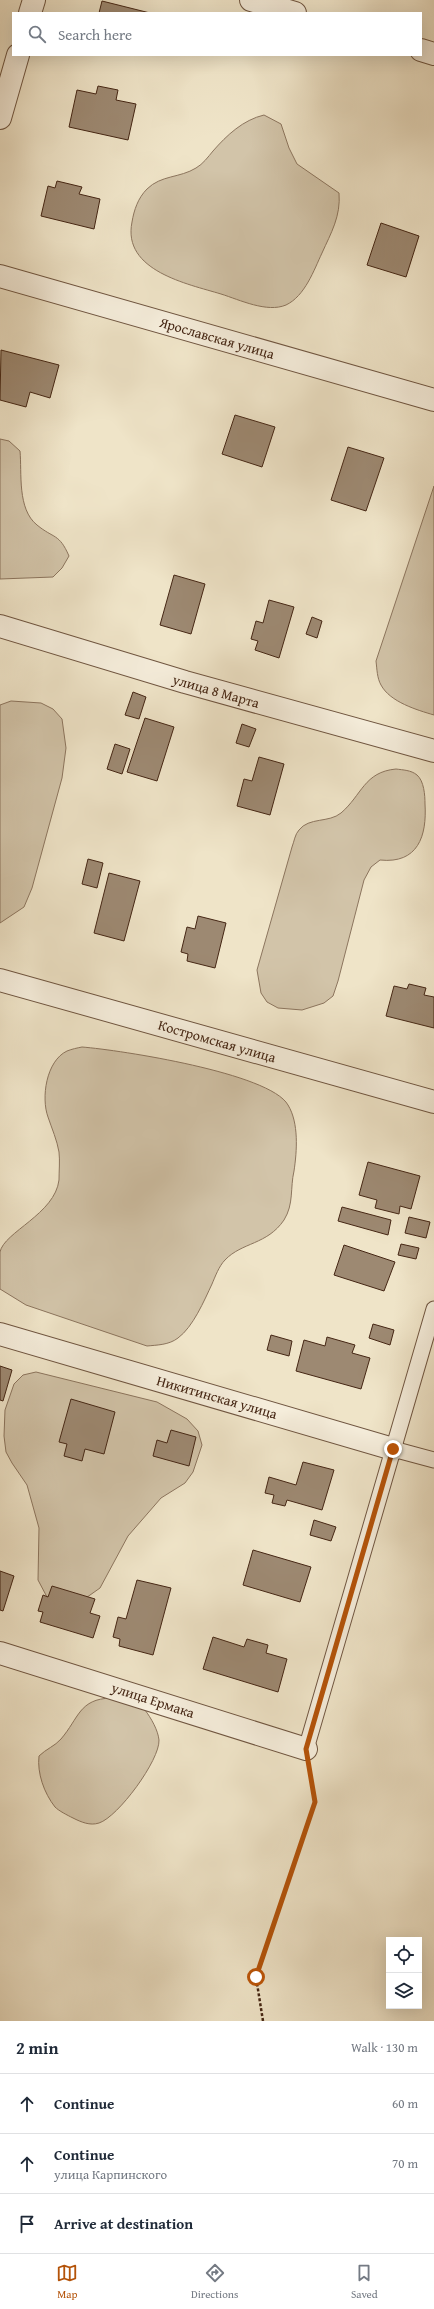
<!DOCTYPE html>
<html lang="en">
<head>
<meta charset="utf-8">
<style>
	body { margin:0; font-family:"Gentium Book Plus",serif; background:#f2f2f3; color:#1f2937 }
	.controls { position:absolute; right:12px; bottom:12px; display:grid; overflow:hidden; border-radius:0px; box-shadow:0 4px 16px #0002 }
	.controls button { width:36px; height:36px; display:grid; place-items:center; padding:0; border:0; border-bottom:1px solid #e0e1e3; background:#fff; color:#1f2937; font:20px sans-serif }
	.stop { position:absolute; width:12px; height:12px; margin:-9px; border:3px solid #b45309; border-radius:50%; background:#fff }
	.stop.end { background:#b45309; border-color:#fff; box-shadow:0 1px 4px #0008 }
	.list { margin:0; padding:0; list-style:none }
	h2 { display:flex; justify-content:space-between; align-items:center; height:52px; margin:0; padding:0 16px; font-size:17px }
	h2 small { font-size:13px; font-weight:400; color:#747a83 }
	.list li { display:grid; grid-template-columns:26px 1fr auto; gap:12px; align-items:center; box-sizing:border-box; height:60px; padding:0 16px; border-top:1px solid #e0e1e3 }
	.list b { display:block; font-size:15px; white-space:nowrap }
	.list p { margin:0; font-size:13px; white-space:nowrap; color:#747a83 }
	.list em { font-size:13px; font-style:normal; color:#747a83 }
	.icon { flex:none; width:22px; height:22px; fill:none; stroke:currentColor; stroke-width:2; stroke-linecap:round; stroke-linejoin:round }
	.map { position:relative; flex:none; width:434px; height:2021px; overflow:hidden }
	.search { position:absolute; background:#fff; box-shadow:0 4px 16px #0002; left:12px; right:12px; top:12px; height:44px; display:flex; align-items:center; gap:10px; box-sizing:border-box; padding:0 14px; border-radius:0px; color:#747a83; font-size:15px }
	.sheet { height:232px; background:#fff }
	nav { display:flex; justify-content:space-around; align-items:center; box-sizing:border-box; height:56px; border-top:1px solid #e0e1e3; background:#fff; font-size:11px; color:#747a83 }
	nav a { display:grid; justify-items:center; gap:2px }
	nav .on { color:#b45309 }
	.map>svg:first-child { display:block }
	.green { fill:#d2c4a9; stroke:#8c755e }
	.building { fill:#9d8972; stroke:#452614 }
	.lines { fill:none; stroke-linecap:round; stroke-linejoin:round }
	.lane-casing { stroke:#705641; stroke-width:17 }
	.street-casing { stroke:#705641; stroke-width:24 }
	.path { stroke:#452614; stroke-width:2.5; stroke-dasharray:3 2; stroke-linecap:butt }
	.lane { stroke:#f5eddb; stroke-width:15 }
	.street { stroke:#f5eddb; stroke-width:22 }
	.route { stroke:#b45309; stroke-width:5 }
	.labels { text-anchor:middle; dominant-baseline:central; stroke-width:3; stroke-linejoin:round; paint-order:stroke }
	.street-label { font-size:14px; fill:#452614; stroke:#f5eddb }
</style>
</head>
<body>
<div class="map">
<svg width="434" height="2021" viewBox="0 0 434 2021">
	<rect width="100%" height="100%" fill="#efe4c8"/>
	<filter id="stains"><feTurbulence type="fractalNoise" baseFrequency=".005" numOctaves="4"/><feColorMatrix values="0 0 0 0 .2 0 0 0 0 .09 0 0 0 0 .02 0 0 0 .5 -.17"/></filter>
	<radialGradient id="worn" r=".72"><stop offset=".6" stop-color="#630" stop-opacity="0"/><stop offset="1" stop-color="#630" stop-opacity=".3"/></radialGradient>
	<!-- green -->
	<g class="green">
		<path d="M 264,115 L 281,124 L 289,148 L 297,164 L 339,193 C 341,216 331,233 322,253 C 314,270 305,296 286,305 C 267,313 240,300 221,294 C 188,284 122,271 132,222 C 134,210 138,198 147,189 C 161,175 180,178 196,168 C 203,164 208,157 213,151 C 227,135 243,120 264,115 Z"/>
		<path d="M 0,439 L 9,441 L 20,451 C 22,473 17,509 37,525 C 54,539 59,533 69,556 L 62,568 L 53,577 L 0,579 Z"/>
		<path d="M 434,486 L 434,715 C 417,710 390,702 381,685 C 377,678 377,669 376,661 Z"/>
		<polygon points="11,701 41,703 53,709 62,719 66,748 62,778 32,888 24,907 0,923 0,705"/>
		<path d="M 396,769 C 403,770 411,770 417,775 C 424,781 425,795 425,804 C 427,836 418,864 380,860 L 371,867 L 364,880 L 338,981 L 333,996 L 324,1003 L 302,1010 L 278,1008 L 267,1002 L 261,993 L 257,970 L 292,847 C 294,842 295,834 299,830 C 309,817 329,823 341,813 C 362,795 364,772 396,769 Z"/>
		<path d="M 82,1047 C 120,1050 270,1073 288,1105 C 299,1123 297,1151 294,1171 C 290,1188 294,1204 284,1220 C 267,1245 242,1242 225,1260 C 219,1266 215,1277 212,1284 C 204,1301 193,1327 178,1338 C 169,1345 157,1345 147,1346 L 26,1305 L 0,1289 C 0,1277 0,1263 0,1252 C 4,1232 55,1214 59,1180 C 59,1171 60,1161 59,1152 C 57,1140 52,1129 48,1117 C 41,1098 46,1061 67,1051 C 72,1049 77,1048 82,1047 Z"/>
		<polygon points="36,1372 157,1402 187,1419 198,1431 202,1445 193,1472 185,1483 161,1498 128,1536 100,1588 83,1600 47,1597 38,1580 39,1528 27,1485 12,1463 6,1452 4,1436 5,1410 14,1384 23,1375"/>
		<path d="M 111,1698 L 145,1710 C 151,1718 158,1730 159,1740 C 160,1760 118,1817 99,1823 C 90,1826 81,1822 73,1818 C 67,1815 59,1811 55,1807 C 44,1793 37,1773 39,1756 C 46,1749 55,1746 61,1739 C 79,1718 79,1699 111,1698 Z"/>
	</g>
	<!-- building -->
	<g class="building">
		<polygon points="102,1 150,13 99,13"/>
		<polygon points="98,86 118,90 116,100 136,104 128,140 69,127 77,90 96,94"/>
		<polygon points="57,181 82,187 79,194 100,199 94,229 41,216 48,186 55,188"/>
		<polygon points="381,223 419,236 406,277 367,265"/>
		<polygon points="1,350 59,365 50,398 30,392 26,407 0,400"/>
		<polygon points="235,415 275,427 262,467 222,454"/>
		<polygon points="348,447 384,458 366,511 331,500"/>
		<polygon points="174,575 205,584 191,634 160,625"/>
		<polygon points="269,600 294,607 279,658 255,650 258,641 251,639 256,621 263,623"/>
		<polygon points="312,617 322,621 317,638 306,634"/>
		<polygon points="133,692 146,697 139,719 125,715"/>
		<polygon points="145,718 174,727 157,781 127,772"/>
		<polygon points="242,724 256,729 249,747 236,743"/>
		<polygon points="115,744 130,749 122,774 107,769"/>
		<polygon points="259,757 284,764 270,815 237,806 244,779 252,781"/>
		<polygon points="88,859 103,863 97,888 82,884"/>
		<polygon points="109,873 140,881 124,941 94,933"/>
		<polygon points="198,916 226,923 215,968 187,961 188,954 181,952 187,927 195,929"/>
		<polygon points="409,984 426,988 424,995 434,997 434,1028 386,1016 394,986 407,989"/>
		<polygon points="368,1162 420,1176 411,1209 400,1206 399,1214 375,1208 377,1200 359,1195"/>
		<polygon points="342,1207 391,1220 388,1235 338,1221"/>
		<polygon points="409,1217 430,1222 426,1238 405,1233"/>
		<polygon points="401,1244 419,1248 416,1259 398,1255"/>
		<polygon points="344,1245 395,1262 384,1291 334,1275"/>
		<polygon points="373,1324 394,1330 390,1345 369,1338"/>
		<polygon points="271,1335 292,1341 289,1356 267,1350"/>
		<polygon points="327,1337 355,1345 352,1353 370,1358 361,1389 296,1371 304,1340 325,1346"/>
		<polygon points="0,1366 12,1370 3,1401 0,1400"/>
		<polygon points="71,1399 115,1412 104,1454 85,1449 82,1461 64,1456 67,1444 59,1442"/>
		<polygon points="171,1430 196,1437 189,1466 153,1456 157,1440 167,1443"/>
		<polygon points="303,1462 334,1470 322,1510 287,1500 285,1506 272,1503 274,1495 265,1493 269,1477 296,1485"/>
		<polygon points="314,1520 336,1527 331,1541 310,1535"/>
		<polygon points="253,1550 311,1567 300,1602 243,1585"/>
		<polygon points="0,1571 14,1576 3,1611 0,1610"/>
		<polygon points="137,1580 171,1588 153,1655 119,1646 120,1639 113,1637 118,1617 126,1619"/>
		<polygon points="52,1586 95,1599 90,1613 100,1616 93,1638 40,1622 43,1612 38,1611 43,1595 48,1597"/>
		<polygon points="213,1637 244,1647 247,1639 268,1645 266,1653 287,1659 278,1692 203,1669"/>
	</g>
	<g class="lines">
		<defs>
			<g id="lane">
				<polyline points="393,1449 434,1460"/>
				<polyline points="306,1749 434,1309"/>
			</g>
			<g id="street">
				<polyline points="251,0 295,13"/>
				<polyline points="30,13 34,0"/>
				<polyline points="421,50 434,54"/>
				<polyline points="0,118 18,55"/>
				<polyline points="0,276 434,400"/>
				<polyline points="0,626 185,682 434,751"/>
				<polyline points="0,980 434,1102"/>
				<polyline points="0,1334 393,1449"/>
				<polyline points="0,1653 306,1749"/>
			</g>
		</defs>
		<!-- lane casing -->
		<use href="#lane" class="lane-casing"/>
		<!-- street casing -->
		<use href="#street" class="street-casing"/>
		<!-- path -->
		<polyline class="path" points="263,2021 256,1977 315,1802 310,1774"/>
		<!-- lane -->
		<use href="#lane" class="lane"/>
		<!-- street -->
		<use href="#street" class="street"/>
	</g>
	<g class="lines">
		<!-- route -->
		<polyline class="route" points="256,1977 315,1802 306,1749 393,1449"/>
	</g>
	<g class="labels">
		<!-- street labels -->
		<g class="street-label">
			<text transform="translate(217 338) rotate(16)">Ярославская улица</text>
			<text transform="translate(216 691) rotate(16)">улица 8 Марта</text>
			<text transform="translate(217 1041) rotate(16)">Костромская улица</text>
			<text transform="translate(217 1397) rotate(16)">Никитинская улица</text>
			<text transform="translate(153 1700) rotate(18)">улица Ермака</text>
		</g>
	</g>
	<rect width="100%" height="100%" filter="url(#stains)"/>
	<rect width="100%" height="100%" fill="url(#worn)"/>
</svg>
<div class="controls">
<button><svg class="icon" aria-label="locate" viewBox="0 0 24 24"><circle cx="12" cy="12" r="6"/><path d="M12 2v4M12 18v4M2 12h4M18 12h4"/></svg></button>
<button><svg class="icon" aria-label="layers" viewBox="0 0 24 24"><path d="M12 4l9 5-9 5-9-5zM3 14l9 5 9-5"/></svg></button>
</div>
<div class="stop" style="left:256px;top:1977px"></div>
<div class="stop end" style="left:393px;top:1449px"></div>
<div class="search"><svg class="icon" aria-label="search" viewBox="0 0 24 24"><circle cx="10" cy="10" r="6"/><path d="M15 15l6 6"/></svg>Search here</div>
</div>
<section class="sheet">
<h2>2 min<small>Walk · 130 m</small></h2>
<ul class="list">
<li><svg class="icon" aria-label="ahead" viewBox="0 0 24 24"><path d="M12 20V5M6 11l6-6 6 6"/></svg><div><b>Continue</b></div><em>60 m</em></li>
<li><svg class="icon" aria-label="ahead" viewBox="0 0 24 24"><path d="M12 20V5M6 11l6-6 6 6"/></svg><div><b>Continue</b><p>улица Карпинского</p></div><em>70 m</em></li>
<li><svg class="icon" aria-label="arrive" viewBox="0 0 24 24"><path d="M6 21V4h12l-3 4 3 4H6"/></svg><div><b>Arrive at destination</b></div></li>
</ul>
</section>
<nav>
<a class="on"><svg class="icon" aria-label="map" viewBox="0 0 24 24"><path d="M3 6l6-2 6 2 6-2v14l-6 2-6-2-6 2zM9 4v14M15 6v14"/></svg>Map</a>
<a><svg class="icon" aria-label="directions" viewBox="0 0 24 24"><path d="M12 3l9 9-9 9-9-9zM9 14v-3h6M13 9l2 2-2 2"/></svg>Directions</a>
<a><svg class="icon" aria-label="saved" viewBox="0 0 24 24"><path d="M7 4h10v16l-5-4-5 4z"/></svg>Saved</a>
</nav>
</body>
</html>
